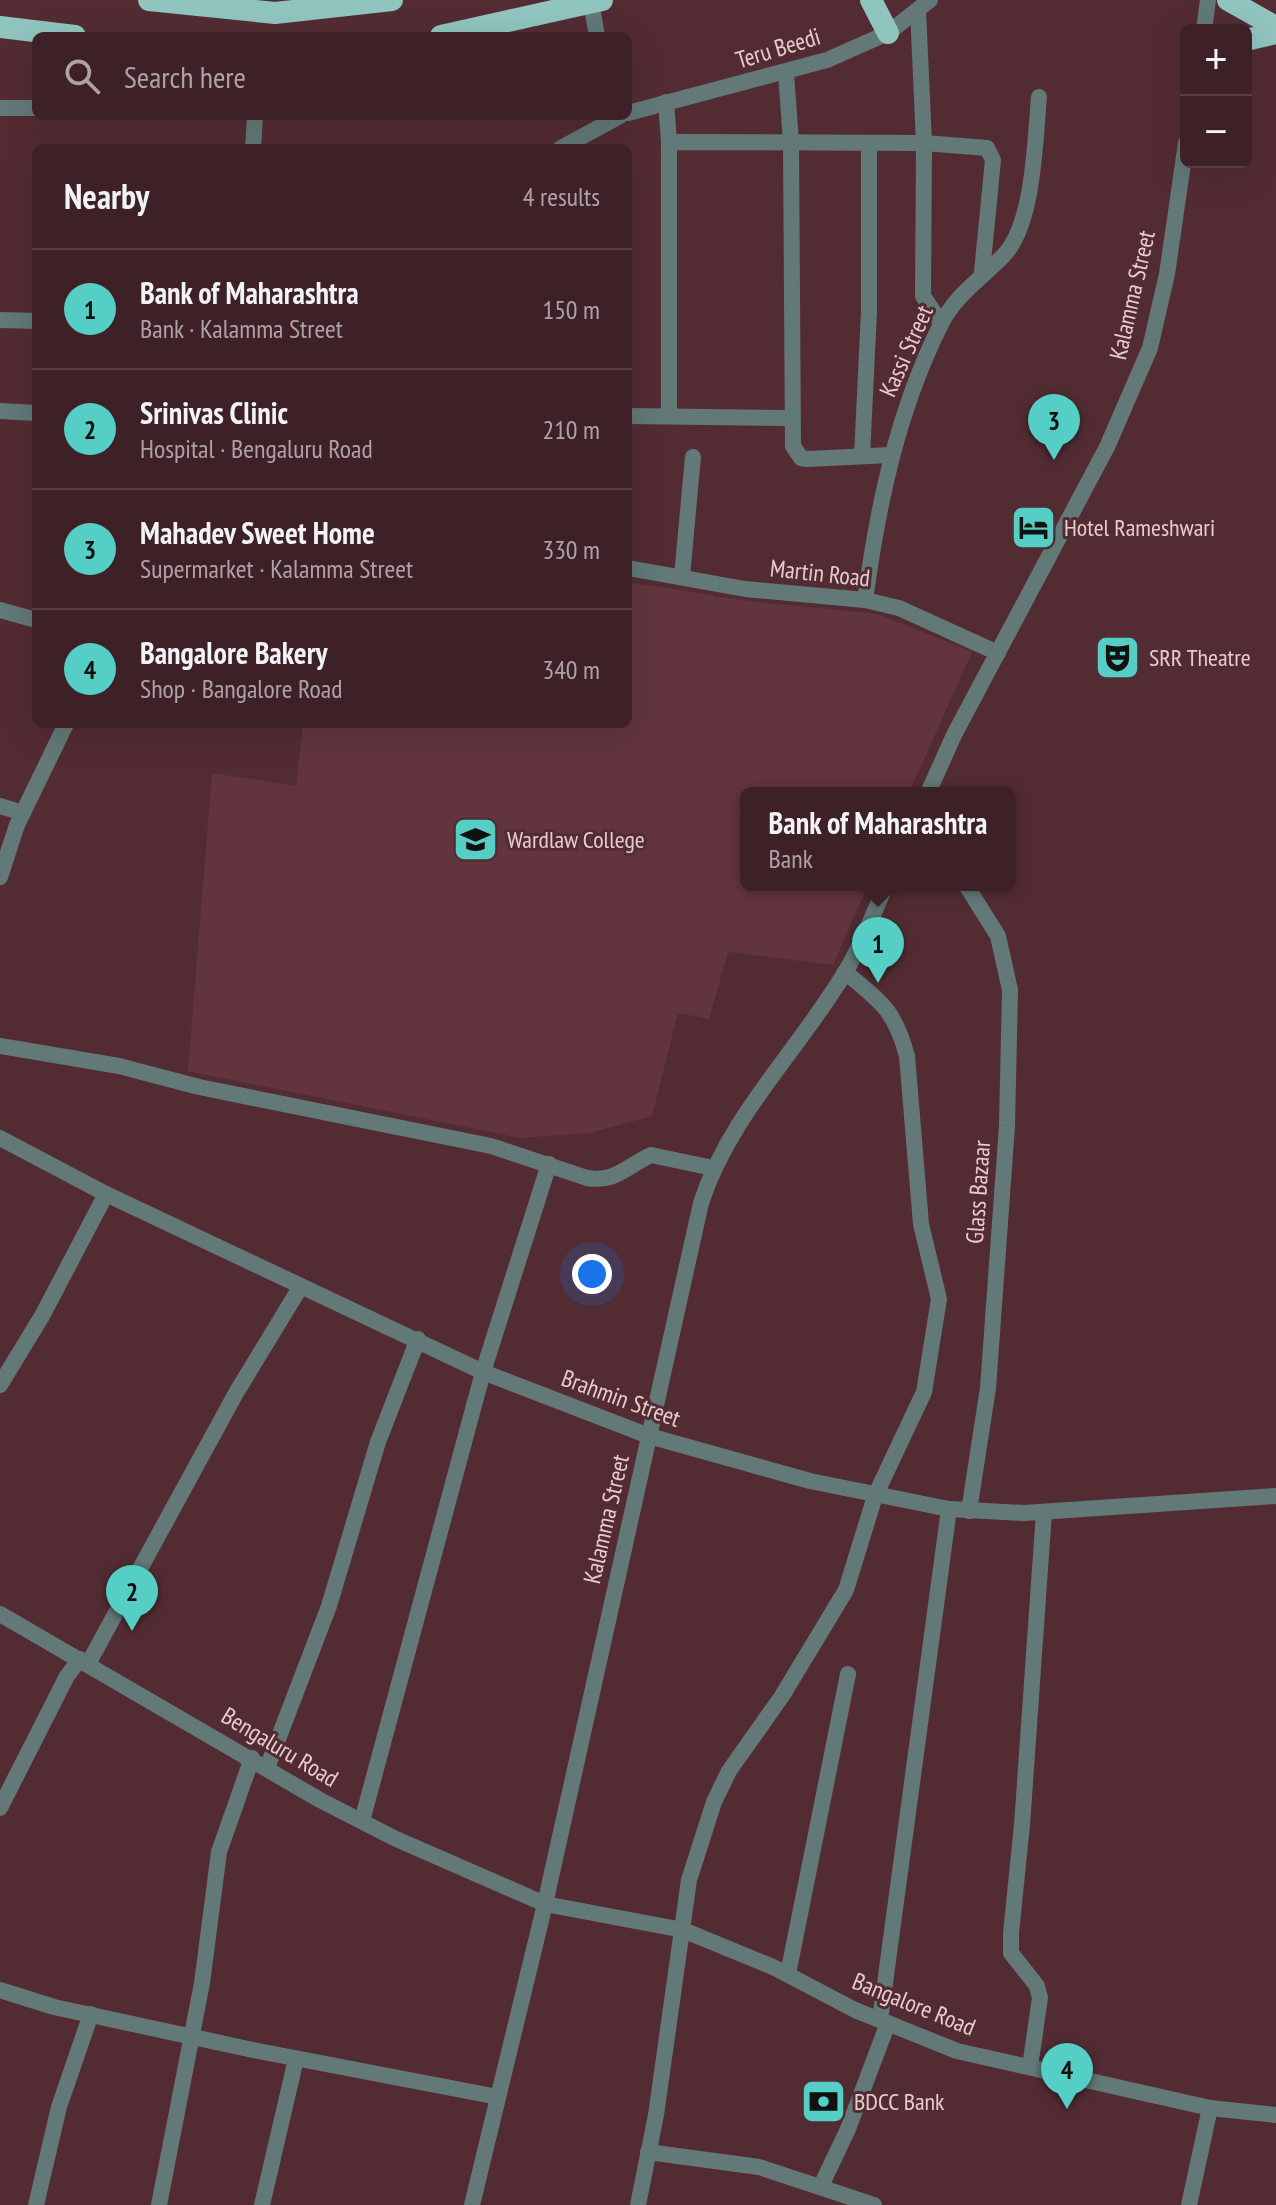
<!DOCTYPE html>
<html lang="en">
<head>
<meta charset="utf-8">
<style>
	body { margin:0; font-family:"PT Sans Narrow",sans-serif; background:#45292e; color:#f1f3f6 }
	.controls { position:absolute; right:24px; top:24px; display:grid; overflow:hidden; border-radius:12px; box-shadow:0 8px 32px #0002 }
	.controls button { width:72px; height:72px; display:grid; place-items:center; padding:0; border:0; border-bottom:2px solid #573e43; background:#3e2126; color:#f1f3f6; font:40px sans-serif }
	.you { position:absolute; left:592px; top:1274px; width:28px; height:28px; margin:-20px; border:6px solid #fff; border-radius:50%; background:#1a73e8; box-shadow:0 0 0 12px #1a73e833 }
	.badge { display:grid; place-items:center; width:52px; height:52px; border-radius:50%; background:#55cec5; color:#111; font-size:26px; font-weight:700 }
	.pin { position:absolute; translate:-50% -66px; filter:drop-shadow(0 2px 4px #0008) }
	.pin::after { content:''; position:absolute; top:42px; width:28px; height:24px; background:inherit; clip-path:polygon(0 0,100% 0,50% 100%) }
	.popup { position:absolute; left:740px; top:787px; width:276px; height:104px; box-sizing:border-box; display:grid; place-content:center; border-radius:12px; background:#3e2126; filter:drop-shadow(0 2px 6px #0005); font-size:26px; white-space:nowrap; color:#ada3a7 }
	.popup b { font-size:30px; color:#f1f3f6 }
	.popup::after { content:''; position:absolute; left:50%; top:100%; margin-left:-16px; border:16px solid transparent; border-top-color:#3e2126 }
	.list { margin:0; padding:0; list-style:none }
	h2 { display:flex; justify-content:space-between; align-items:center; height:104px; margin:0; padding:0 32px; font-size:34px }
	h2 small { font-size:26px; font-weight:400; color:#ada3a7 }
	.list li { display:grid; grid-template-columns:52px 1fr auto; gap:24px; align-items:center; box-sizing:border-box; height:120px; padding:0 32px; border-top:2px solid #573e43 }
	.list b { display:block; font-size:30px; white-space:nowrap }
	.list p { margin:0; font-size:26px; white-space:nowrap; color:#ada3a7 }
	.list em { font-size:26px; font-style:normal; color:#ada3a7 }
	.icon { flex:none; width:44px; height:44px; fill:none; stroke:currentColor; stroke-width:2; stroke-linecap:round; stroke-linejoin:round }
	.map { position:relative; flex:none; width:1276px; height:2205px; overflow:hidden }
	.search { position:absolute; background:#3e2126; box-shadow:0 8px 32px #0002; left:32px; top:32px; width:600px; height:88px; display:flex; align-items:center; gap:20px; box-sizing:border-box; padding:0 28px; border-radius:12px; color:#ada3a7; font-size:30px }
	.panel { position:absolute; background:#3e2126; box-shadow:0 8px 32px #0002; left:32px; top:144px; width:600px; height:584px; border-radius:12px }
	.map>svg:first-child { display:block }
	.built { fill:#62353e }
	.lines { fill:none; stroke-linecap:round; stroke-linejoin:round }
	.minor { stroke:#637977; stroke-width:16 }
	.tertiary { stroke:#637977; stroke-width:16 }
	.trunk { stroke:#90c4bf; stroke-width:22 }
	.labels { text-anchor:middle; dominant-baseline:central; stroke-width:6; stroke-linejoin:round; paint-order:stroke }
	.street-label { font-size:24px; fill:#e6ccd0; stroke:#532c33 }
	.poi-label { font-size:24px; fill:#e6ccd0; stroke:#532c33; text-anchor:start }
</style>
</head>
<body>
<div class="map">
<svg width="1276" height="2205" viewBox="0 0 1276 2205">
	<rect width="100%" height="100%" fill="#532c33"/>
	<!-- built -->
	<polygon class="built" points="628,582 747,601 878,614 972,652 909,793 746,793 746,885 868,885 833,965 728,952 709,1019 678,1013 652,1116 589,1133 520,1138 188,1071 212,773 296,786 303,724 628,724"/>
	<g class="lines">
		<!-- minor -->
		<g class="minor">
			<polyline points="591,2 597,36"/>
			<polyline points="918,10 924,143 923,296 941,323"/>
			<polyline points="786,73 791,142 793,446 801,458 808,459 890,455"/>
			<polyline points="666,102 669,142"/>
			<polyline points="0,108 36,108"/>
			<polyline points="253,148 255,116"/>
			<polyline points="0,320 36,321"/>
			<polyline points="0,411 36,413"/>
			<polyline points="669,415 669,142 924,143 987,148 993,160 982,272"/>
			<polyline points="628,416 792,418"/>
			<polyline points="862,456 869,311 869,143"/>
			<polyline points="628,568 745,589 865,600 899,608 998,653"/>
			<polyline points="682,576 693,457"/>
			<path d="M 865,600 C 878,505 897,413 940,326 C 955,295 981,279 1004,255 C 1034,223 1035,140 1039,97"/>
			<polyline points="0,610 36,620"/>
			<polyline points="0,806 23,813"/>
			<polyline points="966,885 998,936 1010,990 1007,1126 988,1388 969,1511"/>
			<path d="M 0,1046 L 119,1066 L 199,1087 L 491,1146 L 587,1178 C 615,1183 627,1166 651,1155 L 713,1168"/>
			<polyline points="0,1138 106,1194 483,1372 649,1436 810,1481 949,1509 1024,1513 1276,1496"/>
			<polyline points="0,1385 42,1316 106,1194"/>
			<polyline points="88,1664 236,1393 301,1286"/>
			<polyline points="267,1768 329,1606 378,1442 418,1339"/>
			<polyline points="0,1808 67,1676 80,1659"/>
			<polyline points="362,1821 483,1372 549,1164"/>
			<polyline points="788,1974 848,1674"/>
			<polyline points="0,1990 54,2007 253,2050 498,2097"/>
			<polyline points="880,2020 949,1509"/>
			<polyline points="1030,2067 1040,1998 1037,1986 1011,1953 1011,1933 1022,1825 1044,1512"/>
			<polyline points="648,2152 759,2167 874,2205"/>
			<polyline points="821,2186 848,2129 888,2023"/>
			<polyline points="36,2205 59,2107 91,2014"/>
			<polyline points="159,2205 202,1983 219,1852 252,1758"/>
			<polyline points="262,2205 296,2059"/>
			<path d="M 638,2205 L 656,2115 L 689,1880 L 714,1802 L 729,1771 L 782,1696 L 846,1590 L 875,1496 L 924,1392 L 939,1299 L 921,1224 L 907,1056 C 894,1009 882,1003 845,972"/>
			<polyline points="1189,2205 1210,2108"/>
		</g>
		<!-- tertiary -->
		<g class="tertiary">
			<polyline points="1204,30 1208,0"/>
			<polyline points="628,113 827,60 888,33 930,0"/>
			<polyline points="561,148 620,116"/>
			<polyline points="928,793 954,735 1107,447 1150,348 1167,274 1186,143"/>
			<polyline points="0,877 17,825 66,724"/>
			<polyline points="0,1614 320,1800 394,1838 545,1904 683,1930 773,1967 855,2010 957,2051 1210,2108 1276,2115"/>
			<path d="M 472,2205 L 545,1904 L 701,1203 C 730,1115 797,1052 844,974 C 861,947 873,914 886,885"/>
		</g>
		<!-- trunk -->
		<g class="trunk">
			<polyline points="149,0 275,13 392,0"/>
			<polyline points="871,0 888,33"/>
			<polyline points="1228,0 1276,27"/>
			<polyline points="0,27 75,36"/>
			<polyline points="441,36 602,0"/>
			<polyline points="1246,40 1276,33"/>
		</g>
	</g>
	<!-- icons -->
	<defs>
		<symbol id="hotel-square" viewBox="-11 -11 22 22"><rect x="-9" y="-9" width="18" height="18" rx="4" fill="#55cec5" stroke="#532c33"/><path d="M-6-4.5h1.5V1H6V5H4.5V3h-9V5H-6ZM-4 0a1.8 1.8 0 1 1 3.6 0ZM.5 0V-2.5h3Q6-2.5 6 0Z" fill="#111"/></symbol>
		<symbol id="theatre-square" viewBox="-11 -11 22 22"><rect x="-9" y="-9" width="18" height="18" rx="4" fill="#55cec5" stroke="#532c33"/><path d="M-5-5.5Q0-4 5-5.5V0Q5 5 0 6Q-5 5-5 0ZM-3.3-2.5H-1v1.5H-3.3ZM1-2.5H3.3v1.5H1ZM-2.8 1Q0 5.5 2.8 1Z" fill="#111"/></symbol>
		<symbol id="university-square" viewBox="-11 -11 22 22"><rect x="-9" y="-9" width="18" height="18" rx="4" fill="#55cec5" stroke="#532c33"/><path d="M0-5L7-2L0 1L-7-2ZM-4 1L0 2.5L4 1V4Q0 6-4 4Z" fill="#111"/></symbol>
		<symbol id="bank-square" viewBox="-11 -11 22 22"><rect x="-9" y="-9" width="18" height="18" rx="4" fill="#55cec5" stroke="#532c33"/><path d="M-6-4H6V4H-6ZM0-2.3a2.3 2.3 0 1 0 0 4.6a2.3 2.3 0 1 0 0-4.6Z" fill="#111"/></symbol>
	</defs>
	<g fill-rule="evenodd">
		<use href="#hotel-square" x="1008" y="502" width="51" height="51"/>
		<use href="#theatre-square" x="1092" y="632" width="51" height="51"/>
		<use href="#university-square" x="450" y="814" width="51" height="51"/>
		<use href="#bank-square" x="798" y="2076" width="51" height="51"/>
	</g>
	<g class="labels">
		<!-- street labels -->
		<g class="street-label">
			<text transform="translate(778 48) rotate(-17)">Teru Beedi</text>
			<text transform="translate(1132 295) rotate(-77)">Kalamma Street</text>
			<text transform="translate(906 351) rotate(-66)">Kassi Street</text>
			<text transform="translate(820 573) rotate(6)">Martin Road</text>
			<text transform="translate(978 1192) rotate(-86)">Glass Bazaar</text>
			<text transform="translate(621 1398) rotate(20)">Brahmin Street</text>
			<text transform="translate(606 1519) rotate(-77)">Kalamma Street</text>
			<text transform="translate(280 1747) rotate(31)">Bengaluru Road</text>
			<text transform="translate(914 2004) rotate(22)">Bangalore Road</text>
		</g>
		<!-- poi labels -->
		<g class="poi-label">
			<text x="1064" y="527">Hotel Rameshwari</text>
			<text x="1149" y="657">SRR Theatre</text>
			<text x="507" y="839">Wardlaw College</text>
			<text x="854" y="2101">BDCC Bank</text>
		</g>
	</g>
</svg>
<div class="controls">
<button>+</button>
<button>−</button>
</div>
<div class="you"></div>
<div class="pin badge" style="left:878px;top:983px">1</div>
<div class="popup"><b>Bank of Maharashtra</b>Bank</div>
<div class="pin badge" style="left:132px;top:1631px">2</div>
<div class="pin badge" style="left:1054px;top:460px">3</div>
<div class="pin badge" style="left:1067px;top:2109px">4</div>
<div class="search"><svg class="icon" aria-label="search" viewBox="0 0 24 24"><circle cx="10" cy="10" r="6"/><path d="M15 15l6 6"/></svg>Search here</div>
<section class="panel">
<h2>Nearby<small>4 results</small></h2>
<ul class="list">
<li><span class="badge">1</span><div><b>Bank of Maharashtra</b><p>Bank · Kalamma Street</p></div><em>150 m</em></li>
<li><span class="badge">2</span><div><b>Srinivas Clinic</b><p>Hospital · Bengaluru Road</p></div><em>210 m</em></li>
<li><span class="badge">3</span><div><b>Mahadev Sweet Home</b><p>Supermarket · Kalamma Street</p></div><em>330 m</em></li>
<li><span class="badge">4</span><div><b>Bangalore Bakery</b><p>Shop · Bangalore Road</p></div><em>340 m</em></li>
</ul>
</section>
</div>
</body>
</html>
